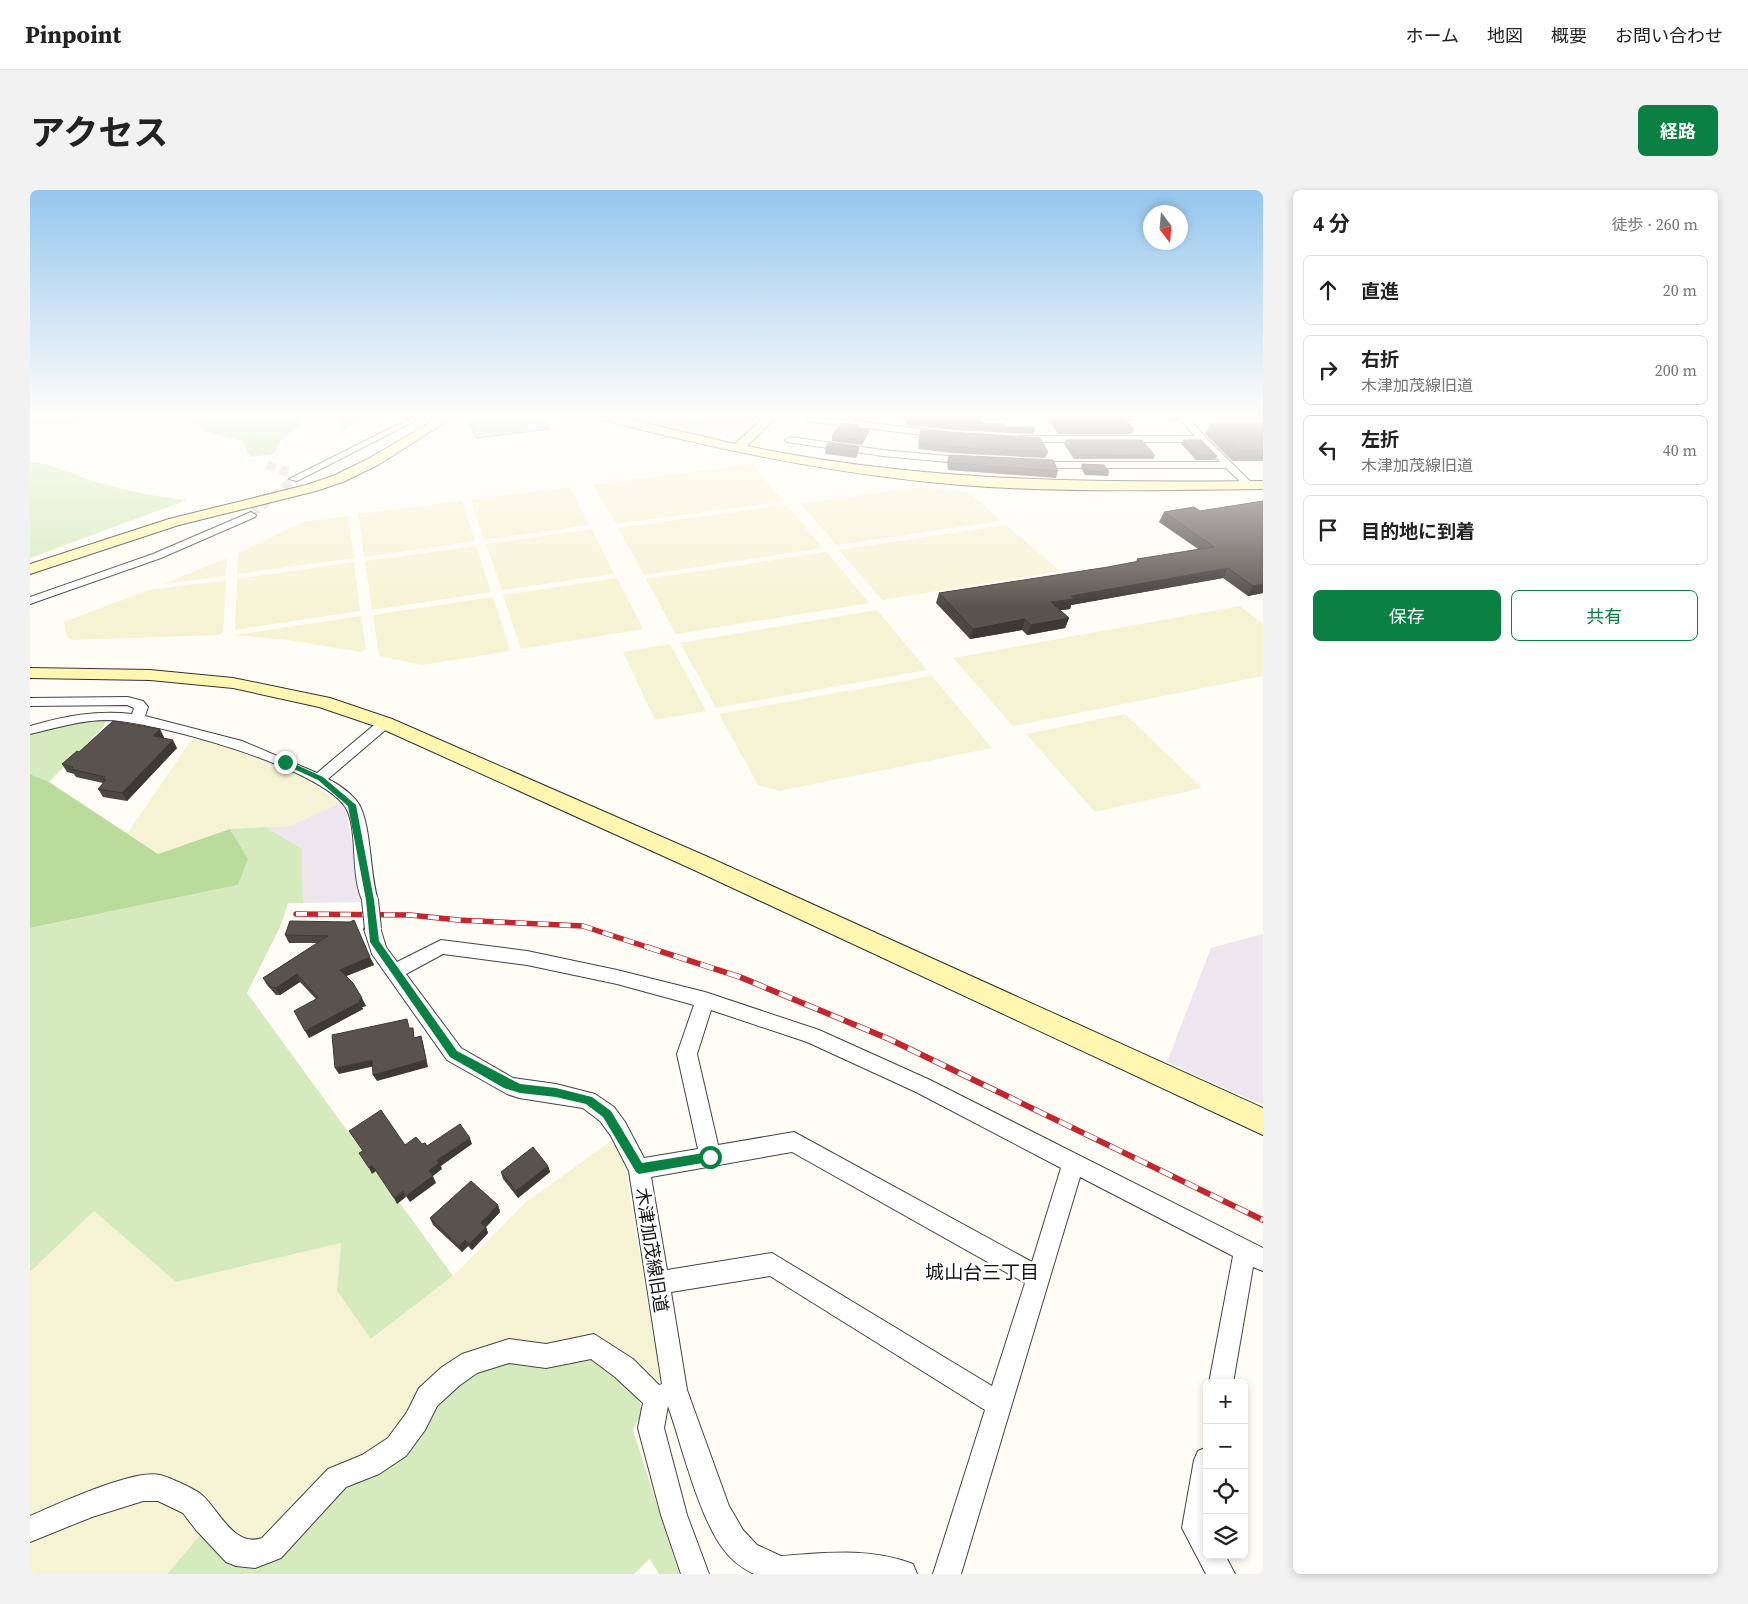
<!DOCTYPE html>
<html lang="ja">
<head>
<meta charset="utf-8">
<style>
	body { margin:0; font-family:"Source Serif 4","Noto Sans JP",serif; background:#f2f2f2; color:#222 }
	.controls { position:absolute; right:15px; bottom:15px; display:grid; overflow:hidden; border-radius:8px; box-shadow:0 2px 8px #0003 }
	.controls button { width:45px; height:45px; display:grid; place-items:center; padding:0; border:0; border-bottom:1px solid #e0e0e0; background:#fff; color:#222; font:25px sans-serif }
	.compass { position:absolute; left:1113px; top:15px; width:45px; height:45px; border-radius:50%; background:#fff; box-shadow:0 2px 8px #0003; rotate:164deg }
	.stop { position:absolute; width:15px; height:15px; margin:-11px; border:4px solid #0b8043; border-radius:50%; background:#fff }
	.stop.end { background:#0b8043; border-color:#fff; box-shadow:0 1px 5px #0008 }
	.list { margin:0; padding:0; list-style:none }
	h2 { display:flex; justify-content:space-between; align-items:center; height:65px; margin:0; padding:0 20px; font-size:21px }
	h2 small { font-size:16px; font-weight:400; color:#767676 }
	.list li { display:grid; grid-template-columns:32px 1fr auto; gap:15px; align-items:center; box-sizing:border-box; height:70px; margin:0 10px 10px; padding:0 10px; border:1px solid #e0e0e0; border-radius:8px }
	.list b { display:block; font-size:19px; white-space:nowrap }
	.list p { margin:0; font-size:16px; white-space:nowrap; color:#767676 }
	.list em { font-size:16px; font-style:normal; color:#767676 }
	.actions { display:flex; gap:10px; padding:15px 20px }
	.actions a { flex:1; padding:11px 0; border:1px solid #0b8043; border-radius:8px; text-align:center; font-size:18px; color:#0b8043 }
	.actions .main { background:#0b8043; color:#fff }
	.icon { flex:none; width:28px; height:28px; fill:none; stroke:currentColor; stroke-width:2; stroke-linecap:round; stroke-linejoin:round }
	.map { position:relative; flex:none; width:1233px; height:1384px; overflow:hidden; border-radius:8px }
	header { display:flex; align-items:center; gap:30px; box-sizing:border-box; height:70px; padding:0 25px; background:#fff; border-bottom:1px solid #e0e0e0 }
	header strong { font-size:24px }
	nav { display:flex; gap:28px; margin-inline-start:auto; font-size:18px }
	.intro { display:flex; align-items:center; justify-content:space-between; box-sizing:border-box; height:120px; padding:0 30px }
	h1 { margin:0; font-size:35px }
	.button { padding:12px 22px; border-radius:8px; background:#0b8043; color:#fff; font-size:18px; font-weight:700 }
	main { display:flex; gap:30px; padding:0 30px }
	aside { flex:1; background:#fff; border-radius:8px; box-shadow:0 2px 8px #0003 }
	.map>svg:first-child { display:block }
	.industrial { fill:#eee6ef }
	.farmland { fill:#f6f3d4 }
	.green { fill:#d5ebbd }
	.forest { fill:#b9dc9c }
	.plaza { fill:#f1ede2 }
	.water { fill:#b9e0f7; stroke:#3f96cf }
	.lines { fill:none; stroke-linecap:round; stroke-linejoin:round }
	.street-tunnel { stroke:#dbdad3; stroke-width:9; stroke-dasharray:9 5; stroke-linecap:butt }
	.street-casing { stroke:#444; stroke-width:2 }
	.secondary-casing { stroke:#333; stroke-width:2 }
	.street { fill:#fff; fill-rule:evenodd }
	.secondary { fill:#fff6b0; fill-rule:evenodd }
	.rail-far1-casing { stroke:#c4262e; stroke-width:5.5 }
	.rail-casing { stroke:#c4262e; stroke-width:6 }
	.rail-far1 { stroke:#fff; stroke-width:4; stroke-dasharray:11; stroke-linecap:butt }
	.rail { stroke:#fff; stroke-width:4.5; stroke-dasharray:14; stroke-linecap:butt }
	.street-bridge-casing { stroke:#444; stroke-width:18; stroke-linecap:butt }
	.street-bridge { stroke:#fff; stroke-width:16 }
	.wall { fill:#4d4742 }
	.shaded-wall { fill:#3f3936 }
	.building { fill:#5a524d; stroke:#3f3936 }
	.route { fill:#0b8043 }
	.labels { text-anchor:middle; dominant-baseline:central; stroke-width:5; stroke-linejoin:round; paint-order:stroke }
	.near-street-label { font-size:18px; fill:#111; stroke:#fff }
	.near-neighbourhood-label { font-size:19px; fill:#111; stroke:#fff }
</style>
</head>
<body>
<header>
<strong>Pinpoint</strong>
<nav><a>ホーム</a><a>地図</a><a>概要</a><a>お問い合わせ</a></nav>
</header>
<div class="intro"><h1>アクセス</h1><a class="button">経路</a></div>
<main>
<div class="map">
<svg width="1233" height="1384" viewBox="0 0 1233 1384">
	<rect width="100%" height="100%" fill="#fffdf5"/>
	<!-- industrial -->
	<g class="industrial">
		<polygon points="309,613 316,620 332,712 273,713 272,659 236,637 260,636"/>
		<polygon points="1233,744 1233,915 1137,872 1181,758"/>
	</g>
	<!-- farmland -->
	<g class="farmland">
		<polygon points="722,274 753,311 586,334 563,295"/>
		<polygon points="540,297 559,335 454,350 441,310"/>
		<polygon points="889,297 938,302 971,331 807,355 770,314"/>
		<polygon points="432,311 445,351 334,367 328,324"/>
		<polygon points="757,315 793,358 614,385 588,338"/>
		<polygon points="318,326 324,368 207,384 208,363 273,332"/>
		<polygon points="976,335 1030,381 852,410 809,360"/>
		<polygon points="562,339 584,384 472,400 456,354"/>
		<polygon points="446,356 461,402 342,420 335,371"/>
		<polygon points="797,362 839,413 646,444 616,389"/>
		<polygon points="197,368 196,386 134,394"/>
		<polygon points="324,372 330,421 205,440 207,389"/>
		<polygon points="587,388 613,439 491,459 473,405"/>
		<polygon points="196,390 193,442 188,445 43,450 37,448 34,432 119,400"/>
		<polygon points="463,407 480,461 392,475 349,466 343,425"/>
		<polygon points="1210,416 1233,434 1233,486 983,536 923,468"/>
		<polygon points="847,420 897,480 686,518 650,453"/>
		<polygon points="331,426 336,459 331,462 258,450 204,445"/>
		<polygon points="640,454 676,521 625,530 593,462"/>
		<polygon points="902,486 962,558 749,601 728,595 689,524"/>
		<polygon points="1095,524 1172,598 1065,622 996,544"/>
		<polygon points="169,547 256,579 279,591 309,613 260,636 200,639 128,664 97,644 160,552"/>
		<polygon points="581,951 594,971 630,1188 367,1249 241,1350 206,1354 130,1291 0,1332 0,1082 64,1021 146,1092 311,1053 307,1101 342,1149 423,1086 496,1012"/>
		<polygon points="130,1304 176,1338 137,1384 0,1384 0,1346"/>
	</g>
	<!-- green -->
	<g class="green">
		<polygon points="598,226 725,226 707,245 686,248"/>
		<path d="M 0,272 C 23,273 44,285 66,292 C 96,301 126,307 157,310 L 0,368 Z"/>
		<polygon points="62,530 75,531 74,536 19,592 0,584 0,544"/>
		<polygon points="236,637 272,659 273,713 258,713 251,735 217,803 423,1086 341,1149 307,1101 311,1053 146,1092 64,1021 0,1082 0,738 208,695 217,668 200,639"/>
		<polygon points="556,1162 608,1205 612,1222 603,1240 649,1384 629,1384 620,1369 604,1384 137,1384 176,1338 207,1369 287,1314 387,1237 442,1178"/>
	</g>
	<!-- forest -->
	<g class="forest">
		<path d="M 0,226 L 64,226 C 44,237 22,236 0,233 Z"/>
		<polygon points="129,226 267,226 273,233 252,249 243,264 220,267 212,251 175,241 162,230 144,230"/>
		<polygon points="310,226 339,226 311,241"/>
		<polygon points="0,584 19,592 128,664 200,639 218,669 208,695 0,738"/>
	</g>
	<!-- plaza -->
	<polygon class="plaza" points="699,236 714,237 707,245 686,248 666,243 675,237"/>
	<!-- water -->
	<polygon class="water" points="500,226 513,226 519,239 446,248 439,232"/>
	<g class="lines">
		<!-- street-tunnel -->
		<g class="street-tunnel">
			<polyline points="237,275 258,282"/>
			<polyline points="221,325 264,289"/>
		</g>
		<defs>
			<g id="street">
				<polygon points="385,226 395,226 267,291 259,289"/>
				<polygon points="779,226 911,241 915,244 911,247 776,231 776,227"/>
				<polygon points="969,226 1044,226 1045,227 1041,230 973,229"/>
				<polygon points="1067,226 1157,226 1175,247 1224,295 1216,297 1196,278 1004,278 999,275 1004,272 1190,272 1170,252 990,252 985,249 990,246 1165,246 1150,229 1070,230 1067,229"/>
				<polygon points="760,247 853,260 939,268 944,271 939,274 853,266 757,252 755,250"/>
				<polygon points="221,322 226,325 225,327 131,368 0,414 0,407 123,364"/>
				<path d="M 98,507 L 113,511 L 118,517 L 115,526 L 212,551 L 287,583 L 350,530 L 360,530 L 362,533 L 360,536 L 298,589 C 308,594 319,602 326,610 C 342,629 339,684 348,710 L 346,714 L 340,716 L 334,714 C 319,686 329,641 316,618 C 291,577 126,532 78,530 C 52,530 25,538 0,544 L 0,536 C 35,526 66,520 102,524 L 104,518 L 97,515 L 0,516 L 0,508 Z"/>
				<path d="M 343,732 L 349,734 L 356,757 L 367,772 L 411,750 L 497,761 L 587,780 L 675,802 L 789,840 L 900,890 L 1233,1058 L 1233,1081 L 1223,1077 L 1203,1193 L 1179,1193 L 1203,1066 L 1050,987 L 931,1384 L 903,1384 L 955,1220 L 740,1086 L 641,1102 L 657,1200 L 699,1316 L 713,1340 L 727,1355 L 751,1366 C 795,1363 840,1357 883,1374 L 887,1384 L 724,1384 C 712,1378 702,1371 694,1360 C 669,1328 652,1256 638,1216 L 634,1238 L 657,1325 L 679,1384 L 651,1384 L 631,1325 L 608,1238 L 613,1213 L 585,1187 L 561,1169 L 516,1178 L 479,1173 L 447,1183 L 430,1195 L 407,1216 L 395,1240 L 376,1266 L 349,1284 L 316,1297 L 251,1368 L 225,1378 L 206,1376 L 196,1372 L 166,1340 L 153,1323 L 128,1311 L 113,1311 L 62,1327 L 0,1352 L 0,1326 C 28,1314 103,1279 130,1285 C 139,1287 165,1299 172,1305 C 189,1320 204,1358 232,1348 L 298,1279 L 332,1265 L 358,1248 L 377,1222 L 389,1198 L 412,1177 L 432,1164 L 479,1149 L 516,1154 L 564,1144 L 603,1169 L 629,1195 L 632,1194 L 599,981 L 581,946 L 570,931 L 553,918 L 489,908 L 477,904 L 417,870 L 342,764 L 334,739 L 337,734 ZM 413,764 L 497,775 L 587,794 L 664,815 L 647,864 L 668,959 L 614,968 L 595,932 L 584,917 L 565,904 L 526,894 L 483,888 L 431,858 L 376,784 ZM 681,820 L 777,852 L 886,902 L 1031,978 L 1002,1072 L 764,942 L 688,955 L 667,864 ZM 762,962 L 995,1093 L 962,1196 L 742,1063 L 637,1080 L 621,987 Z"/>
				<polygon points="1177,1257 1177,1365 1195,1365 1205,1384 1176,1384 1152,1338 1164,1270 1168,1261"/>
			</g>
			<g id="secondary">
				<polygon points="411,226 425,226 348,275 313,292 286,301 149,335 0,384 0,374 139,329 276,295 303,286 338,269"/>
				<path d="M 567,226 L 585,226 L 705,254 L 735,226 L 747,226 L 717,256 C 888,292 1060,293 1233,291 L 1233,299 C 1132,300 1032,303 931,295 C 808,285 688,260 569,229 Z"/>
				<polygon points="0,478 120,480 203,488 300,508 362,529 678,667 1233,918 1233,945 662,679 348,537 289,517 203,498 120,490 0,488"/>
			</g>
		</defs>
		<!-- street casing -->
		<use href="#street" class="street-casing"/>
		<!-- secondary casing -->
		<use href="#secondary" class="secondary-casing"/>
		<!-- street -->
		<use href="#street" class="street"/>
		<!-- secondary -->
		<use href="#secondary" class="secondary"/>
		<defs>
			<polyline id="rail-far1" points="266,724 380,725 428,730 553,736 620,758"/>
			<polyline id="rail" points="617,757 710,787 859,849 1233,1030"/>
		</defs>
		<!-- rail-far1 casing -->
		<use href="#rail-far1" class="rail-far1-casing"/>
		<!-- rail casing -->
		<use href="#rail" class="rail-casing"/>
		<!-- rail-far1 -->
		<use href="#rail-far1" class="rail-far1"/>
		<!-- rail -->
		<use href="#rail" class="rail"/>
		<defs>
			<polyline id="street-bridge" points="340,710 343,739"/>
		</defs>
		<!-- street-bridge casing -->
		<use href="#street-bridge" class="street-bridge-casing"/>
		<!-- street-bridge -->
		<use href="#street-bridge" class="street-bridge"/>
	</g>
	<!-- wall -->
	<g class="wall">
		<polygon points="814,226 835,226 833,230 814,228"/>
		<polygon points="864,226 950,226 951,233 975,237 1005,240 1003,244 924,240 875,235 876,228"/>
		<polygon points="1021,226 1104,239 1102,244 1028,244 1019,231"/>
		<polygon points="1180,234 1233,234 1233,271 1202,271 1175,244"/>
		<polygon points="829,235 829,238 839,240 838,243 832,255 802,251 802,247"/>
		<polygon points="891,240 1018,262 1015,268 921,263 888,259"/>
		<polygon points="1036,250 1125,266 1123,269 1044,269 1034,254"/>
		<polygon points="1153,250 1187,266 1185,270 1166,270 1151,254"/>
		<polygon points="796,257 829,257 828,264 826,268 795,264"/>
		<polygon points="919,265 1028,281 1026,288 918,280 917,272"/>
		<polygon points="1052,274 1079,282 1078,286 1055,285 1051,278"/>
		<polygon points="1233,311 1233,403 1218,406 1193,388 1041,415 1040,419 1030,420 1039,428 1035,438 997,445 992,440 940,449 906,413 909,403 1078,377 1106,372 1107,369 1168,359 1129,332 1134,322 1170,321"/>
		<polygon points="134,547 134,548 147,558 97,611 73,607 68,599 73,593 46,587 44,584 37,582 32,574 49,562"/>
		<polygon points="320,732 344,775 316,786 336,816 332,817 333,819 279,848 286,809 270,792 250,805 246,805 237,795 233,788 287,753 259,753 255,745"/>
		<polygon points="518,976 520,982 488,1008 473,989 471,982"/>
		<polygon points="468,1015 470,1022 456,1037 458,1043 442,1060 438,1056 432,1062 403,1035 400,1028"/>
	</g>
	<!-- shaded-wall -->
	<g class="shaded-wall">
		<polygon points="839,240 838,243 832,255 833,251"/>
		<polygon points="1198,378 1193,388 1041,415 1040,419 1017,422 1021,412 1041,406"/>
		<polygon points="1233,394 1233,403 1218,406 1223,396"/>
		<polygon points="1039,428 1035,438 997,445 1001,435"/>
		<polygon points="995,429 992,440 940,449 943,439"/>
		<polygon points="130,539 134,547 128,554 123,546"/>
		<polygon points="143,550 147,558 97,611 92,603"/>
		<polygon points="340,767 344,775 314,787 310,780"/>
		<polygon points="267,784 270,792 250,805 246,798"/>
		<polygon points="332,808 336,816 332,817 333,819 279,848 275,841"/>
		<polygon points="391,846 393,853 398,877 347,891 343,885"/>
		<polygon points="342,870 345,876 309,884 305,878"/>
		<polygon points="440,948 442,954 411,976 412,979 403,986 406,993 380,1012 376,1006 399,981 407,970"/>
		<polygon points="342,975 346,981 342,984 339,978"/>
		<polygon points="518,976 520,982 488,1008 486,1001"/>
		<polygon points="373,1001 376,1007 367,1014 364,1008"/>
		<polygon points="468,1015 470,1022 456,1037 458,1043 442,1060 439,1054 451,1033"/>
		<polygon points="435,1050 438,1056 432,1062 429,1056"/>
	</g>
	<!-- building -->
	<g class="building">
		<polygon points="877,226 950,226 951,233 974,234 975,237 1003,237 1005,240 925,236 876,231"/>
		<polygon points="1021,226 1092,226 1104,239 1030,239"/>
		<polygon points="810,233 829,235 828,238 839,240 833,251 802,247"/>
		<polygon points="1180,234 1233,234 1233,260 1208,261"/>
		<polygon points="891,240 1010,248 1018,262 923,257 889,253"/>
		<polygon points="1036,250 1112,250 1125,266 1046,265"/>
		<polygon points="1153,250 1171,250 1187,266 1168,266"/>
		<polygon points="798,253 829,257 827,261 796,257"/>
		<polygon points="919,265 1023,270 1028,281 920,273"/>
		<polygon points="1052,274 1074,275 1079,282 1057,281"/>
		<polygon points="1233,311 1233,394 1223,396 1198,378 1041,406 1044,409 1021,412 1039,428 1001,435 995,429 943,439 909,403 1078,377 1109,371 1107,369 1184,357 1134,322 1164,317 1170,321"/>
		<polygon points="83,531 130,539 123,546 143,550 92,603 68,599 76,590 73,589 75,587 41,579 43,577 32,574 47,561 49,562"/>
		<polygon points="324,730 340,767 310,780 323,793 332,808 329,810 330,812 275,841 264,821 288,808 267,784 246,798 241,797 233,788 298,746 255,745 260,731 320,732"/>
		<polygon points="377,829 379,838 383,838 384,848 391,846 396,870 343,885 342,870 305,878 302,845"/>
		<polygon points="351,920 375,955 386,947 392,954 395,953 397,956 430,934 440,948 407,970 409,973 399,981 403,986 376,1006 373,1001 364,1008 342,975 339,978 329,963 333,961 319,941"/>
		<polygon points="503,957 518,976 486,1001 471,982"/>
		<polygon points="441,991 468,1015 451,1033 456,1037 439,1054 435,1050 429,1056 400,1028"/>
	</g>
	<!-- sky -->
	<linearGradient id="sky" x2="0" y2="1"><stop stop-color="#95c6ee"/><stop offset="0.54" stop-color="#fffefa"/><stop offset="1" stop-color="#fffefa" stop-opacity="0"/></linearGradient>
	<rect width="1233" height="419" fill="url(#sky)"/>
	<!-- route -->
	<polygon class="route" points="253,571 258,571 293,587 326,615 344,710 349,751 427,861 490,894 526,898 562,907 581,921 612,973 680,962 684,964 684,971 609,984 606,982 573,927 556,914 526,907 490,903 474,898 420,867 340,752 336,710 318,616 288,590 253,574"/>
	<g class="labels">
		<!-- near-street labels -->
		<g class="near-street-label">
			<text transform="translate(622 1060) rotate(81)">木津加茂線旧道</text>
		</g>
		<!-- near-neighbourhood labels -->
		<g class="near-neighbourhood-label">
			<text x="952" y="1082">城山台三丁目</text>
		</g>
	</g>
</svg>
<div class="controls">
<button>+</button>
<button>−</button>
<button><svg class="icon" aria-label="locate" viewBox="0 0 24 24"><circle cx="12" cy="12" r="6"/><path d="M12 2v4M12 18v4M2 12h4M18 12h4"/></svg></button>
<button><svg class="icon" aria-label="layers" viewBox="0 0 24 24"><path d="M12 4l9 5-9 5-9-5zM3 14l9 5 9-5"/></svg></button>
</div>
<svg class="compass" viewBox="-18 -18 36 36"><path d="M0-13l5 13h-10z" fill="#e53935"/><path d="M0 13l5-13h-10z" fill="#767676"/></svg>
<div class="stop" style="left:680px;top:967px"></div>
<div class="stop end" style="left:255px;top:572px"></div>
</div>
<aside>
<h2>4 分<small>徒歩 · 260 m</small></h2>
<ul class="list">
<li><svg class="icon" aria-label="ahead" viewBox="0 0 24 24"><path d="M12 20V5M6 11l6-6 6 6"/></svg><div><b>直進</b></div><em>20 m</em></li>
<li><svg class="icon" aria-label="right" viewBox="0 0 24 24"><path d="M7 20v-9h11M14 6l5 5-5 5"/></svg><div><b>右折</b><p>木津加茂線旧道</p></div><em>200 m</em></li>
<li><svg class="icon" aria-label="left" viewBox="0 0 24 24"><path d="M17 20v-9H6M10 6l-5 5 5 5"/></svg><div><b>左折</b><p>木津加茂線旧道</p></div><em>40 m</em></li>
<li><svg class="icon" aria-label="arrive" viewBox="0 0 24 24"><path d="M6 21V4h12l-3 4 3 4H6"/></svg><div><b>目的地に到着</b></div></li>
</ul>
<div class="actions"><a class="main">保存</a><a>共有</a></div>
</aside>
</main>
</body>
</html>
